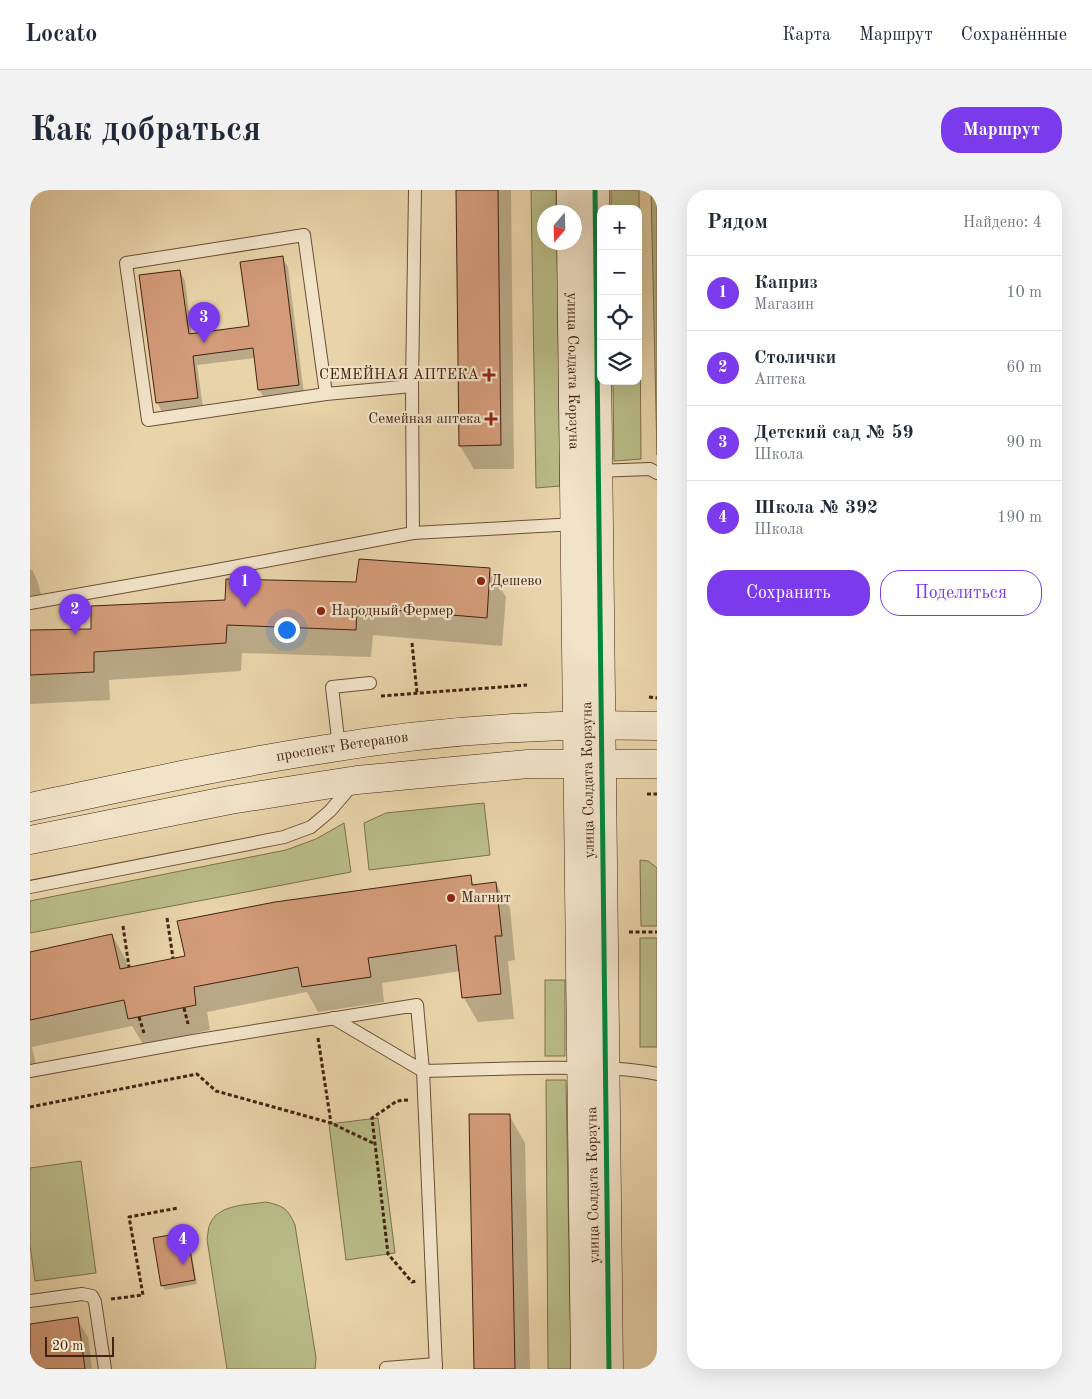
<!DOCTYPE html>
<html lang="ru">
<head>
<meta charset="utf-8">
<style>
	body { margin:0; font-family:"Old Standard TT",serif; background:#f2f2f3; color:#1f2937 }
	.controls { position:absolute; right:15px; top:15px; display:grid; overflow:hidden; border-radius:10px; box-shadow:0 5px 20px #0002 }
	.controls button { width:45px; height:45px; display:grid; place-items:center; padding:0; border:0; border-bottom:1px solid #e0e1e3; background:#fff; color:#1f2937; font:25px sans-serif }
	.compass { position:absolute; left:507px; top:15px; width:45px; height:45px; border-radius:50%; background:#fff; box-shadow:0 5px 20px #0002; rotate:199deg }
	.scale { position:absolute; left:15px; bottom:12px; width:69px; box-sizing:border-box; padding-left:5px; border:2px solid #422213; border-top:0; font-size:14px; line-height:18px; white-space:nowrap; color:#422213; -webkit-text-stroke:4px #f1e3c8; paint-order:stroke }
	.you { position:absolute; left:256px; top:439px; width:18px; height:18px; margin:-12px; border:4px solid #fff; border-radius:50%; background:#1a73e8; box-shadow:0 0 0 8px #1a73e833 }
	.badge { display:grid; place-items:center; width:32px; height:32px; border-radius:50%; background:#7c3aed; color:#fff; font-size:16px; font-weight:700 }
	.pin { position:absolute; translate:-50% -41px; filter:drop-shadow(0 1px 2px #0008) }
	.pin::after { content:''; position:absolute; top:26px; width:18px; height:15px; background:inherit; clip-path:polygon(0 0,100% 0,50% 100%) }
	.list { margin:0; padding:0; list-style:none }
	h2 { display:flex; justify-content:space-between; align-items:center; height:65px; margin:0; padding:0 20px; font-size:21px }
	h2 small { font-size:16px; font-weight:400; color:#747a83 }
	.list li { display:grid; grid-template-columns:32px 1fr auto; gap:15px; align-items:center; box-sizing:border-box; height:75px; padding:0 20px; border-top:1px solid #e0e1e3 }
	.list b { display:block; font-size:19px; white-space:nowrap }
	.list p { margin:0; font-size:16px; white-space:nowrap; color:#747a83 }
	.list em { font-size:16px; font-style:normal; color:#747a83 }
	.actions { display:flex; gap:10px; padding:15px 20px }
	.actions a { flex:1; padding:11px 0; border:1px solid #7c3aed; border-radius:20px; text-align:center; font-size:18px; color:#7c3aed }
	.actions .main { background:#7c3aed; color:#fff }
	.icon { flex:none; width:28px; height:28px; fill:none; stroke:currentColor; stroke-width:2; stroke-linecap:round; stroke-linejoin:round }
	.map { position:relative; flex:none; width:627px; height:1179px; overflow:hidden; border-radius:20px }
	header { display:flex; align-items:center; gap:30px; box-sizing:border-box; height:70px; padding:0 25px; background:#fff; border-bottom:1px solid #e0e1e3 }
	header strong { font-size:24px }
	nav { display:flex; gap:28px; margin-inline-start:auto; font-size:18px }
	.intro { display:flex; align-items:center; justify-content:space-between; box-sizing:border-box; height:120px; padding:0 30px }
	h1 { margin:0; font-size:35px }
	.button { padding:12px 22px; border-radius:20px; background:#7c3aed; color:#fff; font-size:18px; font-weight:700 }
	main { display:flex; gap:30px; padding:0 30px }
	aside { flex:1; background:#fff; border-radius:20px; box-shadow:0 5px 20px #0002 }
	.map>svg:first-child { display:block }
	.green { fill:#b9bc87; stroke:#7e6f4d }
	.shadow { fill:#0003 }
	.building { fill:#d39b79; stroke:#422213 }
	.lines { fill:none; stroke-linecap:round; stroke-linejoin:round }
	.lane-casing { stroke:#6c4e39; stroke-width:14 }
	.secondary-casing { stroke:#422213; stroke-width:29 }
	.path { stroke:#422213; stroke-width:3; stroke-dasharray:4 2.5; stroke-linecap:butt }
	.lane { stroke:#f1e3c8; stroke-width:12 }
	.secondary { stroke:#f1e3c8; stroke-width:28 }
	.cycleway-casing { stroke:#f1e3c8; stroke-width:8 }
	.cycleway { stroke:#00873e; stroke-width:5 }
	.poi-dot { fill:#8f2418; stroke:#f1e3c8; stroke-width:2 }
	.labels { text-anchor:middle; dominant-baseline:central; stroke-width:4.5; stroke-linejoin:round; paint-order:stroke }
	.street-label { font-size:15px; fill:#422213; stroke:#f1e3c8 }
	.poi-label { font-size:15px; fill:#422213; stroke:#f1e3c8; text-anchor:start }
</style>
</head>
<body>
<header>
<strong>Locato</strong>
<nav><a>Карта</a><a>Маршрут</a><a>Сохранённые</a></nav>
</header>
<div class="intro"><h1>Как добраться</h1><a class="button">Маршрут</a></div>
<main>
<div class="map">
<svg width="627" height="1179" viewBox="0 0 627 1179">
	<rect width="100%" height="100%" fill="#e9d4aa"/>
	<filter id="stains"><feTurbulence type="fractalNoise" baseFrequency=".004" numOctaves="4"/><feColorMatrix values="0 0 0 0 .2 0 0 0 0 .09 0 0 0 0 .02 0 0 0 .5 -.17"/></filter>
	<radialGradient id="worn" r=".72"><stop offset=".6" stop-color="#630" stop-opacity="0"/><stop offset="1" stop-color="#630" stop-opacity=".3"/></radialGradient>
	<!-- green -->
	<g class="green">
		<polygon points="501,0 526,0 526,22 514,22 514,52 527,53 530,296 506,298"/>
		<polygon points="581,0 609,0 611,269 584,271 583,191 608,191 608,19 581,19"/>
		<polygon points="621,0 627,0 627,265"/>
		<polygon points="454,613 460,665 339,680 334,633 356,623"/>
		<polygon points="314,633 321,682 0,743 0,711 256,660 286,649"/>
		<polygon points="610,670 618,671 627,678 627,736 611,736"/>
		<rect x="610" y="748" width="17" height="109"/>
		<rect x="515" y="790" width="20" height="76"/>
		<polygon points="516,890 536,890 541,1179 518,1179"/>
		<polygon points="348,928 365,1063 316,1070 299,934"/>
		<polygon points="51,971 66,1083 5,1091 0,1055 0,978"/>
		<path d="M 236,1012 C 254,1016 258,1019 265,1035 L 286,1168 L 285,1179 L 197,1179 L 177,1049 C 178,1045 178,1038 180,1034 C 188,1014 218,1015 236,1012 Z"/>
	</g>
	<!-- shadow -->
	<g class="shadow">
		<polygon points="428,0 481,0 484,279 444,279 430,256"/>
		<polygon points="252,68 258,77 274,204 235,209 229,200 225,168 167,175 173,217 132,222 127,212 150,81 155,91 162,145 220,137"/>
		<polygon points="459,379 476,407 472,456 343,445 341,467 212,463 211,481 79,490 80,510 0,514 0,441 62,441 196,411 328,393"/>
		<polygon points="0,380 2,380 7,390 12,407 0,410"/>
		<polygon points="440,687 445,696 466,694 480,718 485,770 478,771 484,829 448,832 434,808 431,781 352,793 354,812 288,822 277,802 177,822 180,840 113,854 102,836 2,857 6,875 0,877 0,763 82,745 96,770 98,778 156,767"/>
		<polygon points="479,925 495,953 500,1179 445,1179"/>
		<polygon points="156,1043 159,1048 167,1094 135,1100 132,1095"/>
		<polygon points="47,1129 58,1147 62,1179 0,1179 0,1135"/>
	</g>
	<!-- building -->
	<g class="building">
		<polygon points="426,0 468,0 471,255 429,256"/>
		<polygon points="253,66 269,195 228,200 223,158 163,166 168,208 126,213 109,85 150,80 159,144 219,136 210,72"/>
		<polygon points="329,369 460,378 457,428 327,417 326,440 197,435 196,453 64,462 64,482 0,485 0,440 61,439 61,416 195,410 196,389 326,392"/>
		<polygon points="441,685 442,695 466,692 472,746 465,746 471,804 432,808 426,755 338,768 341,787 272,797 268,777 164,797 166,815 98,829 94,810 0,830 0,762 82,744 90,779 155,766 147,731 245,712"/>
		<polygon points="439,924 480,924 485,1179 444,1179"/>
		<polygon points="157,1042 165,1090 131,1096 123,1048"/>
		<polygon points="48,1127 55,1179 0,1179 0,1134"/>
	</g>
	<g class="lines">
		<defs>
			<g id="lane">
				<polyline points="296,204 274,45 96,73 118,230 296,204 382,196"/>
				<polyline points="565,281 620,279 627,283"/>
				<polyline points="383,343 382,196 385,0"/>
				<polyline points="0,413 182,381 383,343 546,334"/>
				<polyline points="309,557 302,497 340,493"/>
				<polyline points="0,697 254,647 281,637 300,621 323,594"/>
				<polyline points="303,828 393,881 406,1179"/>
				<path d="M 0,881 L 163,851 L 387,815 L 393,881 C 443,880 493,877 543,878 C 571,878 599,878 627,884"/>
				<polyline points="0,1111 52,1104 62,1106 65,1112 75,1179"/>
				<polyline points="356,1178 406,1174"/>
			</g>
			<g id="secondary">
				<polyline points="541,0 541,22"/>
				<polyline points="565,0 579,1179"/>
				<path id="s1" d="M 541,52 L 555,1179"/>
				<path id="s2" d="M 0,617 C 96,597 192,575 289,560 C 400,541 514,533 627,536"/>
				<polyline points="0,650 200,610 327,590 498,574 627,574"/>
			</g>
		</defs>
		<!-- lane casing -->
		<use href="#lane" class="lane-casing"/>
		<!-- secondary casing -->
		<use href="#secondary" class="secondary-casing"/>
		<!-- path -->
		<g class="path">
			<polyline points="382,453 387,503"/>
			<polyline points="351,506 497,495"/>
			<polyline points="619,507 627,508"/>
			<polyline points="617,604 627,604"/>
			<polyline points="137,728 143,768"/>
			<polyline points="93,736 99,777"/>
			<polyline points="599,742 627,742"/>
			<polyline points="154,818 158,834"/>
			<polyline points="109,827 114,843"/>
			<polyline points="288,848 301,933"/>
			<polyline points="378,910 367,911 342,928 358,1064 382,1092 387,1091"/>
			<polyline points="0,917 167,884 186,901 301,933 345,954"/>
			<polyline points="81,1109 113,1105 99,1027 148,1018"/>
		</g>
		<!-- lane -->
		<use href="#lane" class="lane"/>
		<!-- secondary -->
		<use href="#secondary" class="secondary"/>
		<defs>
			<polyline id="cycleway" points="565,0 579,1179"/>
		</defs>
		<!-- cycleway casing -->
		<use href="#cycleway" class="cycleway-casing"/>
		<!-- cycleway -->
		<use href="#cycleway" class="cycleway"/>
	</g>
	<!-- markers -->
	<g class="poi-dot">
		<path d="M456.5 177.5h5v5h5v5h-5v5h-5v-5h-5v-5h5z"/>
		<path d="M458.5 221.5h5v5h5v5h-5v5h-5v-5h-5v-5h5z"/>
		<circle cx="451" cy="391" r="5"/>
		<circle cx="291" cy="421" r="5"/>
		<circle cx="421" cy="708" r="5"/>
	</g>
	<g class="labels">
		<!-- street labels -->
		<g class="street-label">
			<text stroke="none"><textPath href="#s1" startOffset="129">улица Солдата Корзуна</textPath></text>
			<text stroke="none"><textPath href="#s2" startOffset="318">проспект Ветеранов</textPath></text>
			<text transform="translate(559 590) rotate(-91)">улица Солдата Корзуна</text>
			<text transform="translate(564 995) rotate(-91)">улица Солдата Корзуна</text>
		</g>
		<!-- poi labels -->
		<g class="poi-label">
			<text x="449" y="185" text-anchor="end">СЕМЕЙНАЯ АПТЕКА</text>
			<text x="451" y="229" text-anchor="end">Семейная аптека</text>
			<text x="461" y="391">Дешево</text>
			<text x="301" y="421">Народный Фермер</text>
			<text x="431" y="708">Магнит</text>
		</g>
	</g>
	<rect width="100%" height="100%" filter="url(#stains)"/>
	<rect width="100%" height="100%" fill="url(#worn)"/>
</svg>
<div class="controls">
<button>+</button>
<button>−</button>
<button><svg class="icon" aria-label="locate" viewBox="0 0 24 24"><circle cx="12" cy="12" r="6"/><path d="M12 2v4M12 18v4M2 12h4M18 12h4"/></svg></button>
<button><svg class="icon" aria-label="layers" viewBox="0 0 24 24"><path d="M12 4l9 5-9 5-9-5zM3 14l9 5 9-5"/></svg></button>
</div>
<svg class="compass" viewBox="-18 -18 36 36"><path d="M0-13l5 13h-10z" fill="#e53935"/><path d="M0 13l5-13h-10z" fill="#747a83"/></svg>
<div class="scale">20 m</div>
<div class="you"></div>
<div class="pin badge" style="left:215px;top:417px">1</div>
<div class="pin badge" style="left:45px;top:445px">2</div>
<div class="pin badge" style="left:174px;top:153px">3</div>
<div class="pin badge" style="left:153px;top:1075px">4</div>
</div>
<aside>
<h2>Рядом<small>Найдено: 4</small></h2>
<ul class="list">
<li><span class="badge">1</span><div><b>Каприз</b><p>Магазин</p></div><em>10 m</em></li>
<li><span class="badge">2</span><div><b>Столички</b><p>Аптека</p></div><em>60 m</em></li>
<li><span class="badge">3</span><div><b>Детский сад № 59</b><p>Школа</p></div><em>90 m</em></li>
<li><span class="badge">4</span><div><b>Школа № 392</b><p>Школа</p></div><em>190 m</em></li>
</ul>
<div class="actions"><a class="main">Сохранить</a><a>Поделиться</a></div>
</aside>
</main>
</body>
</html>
